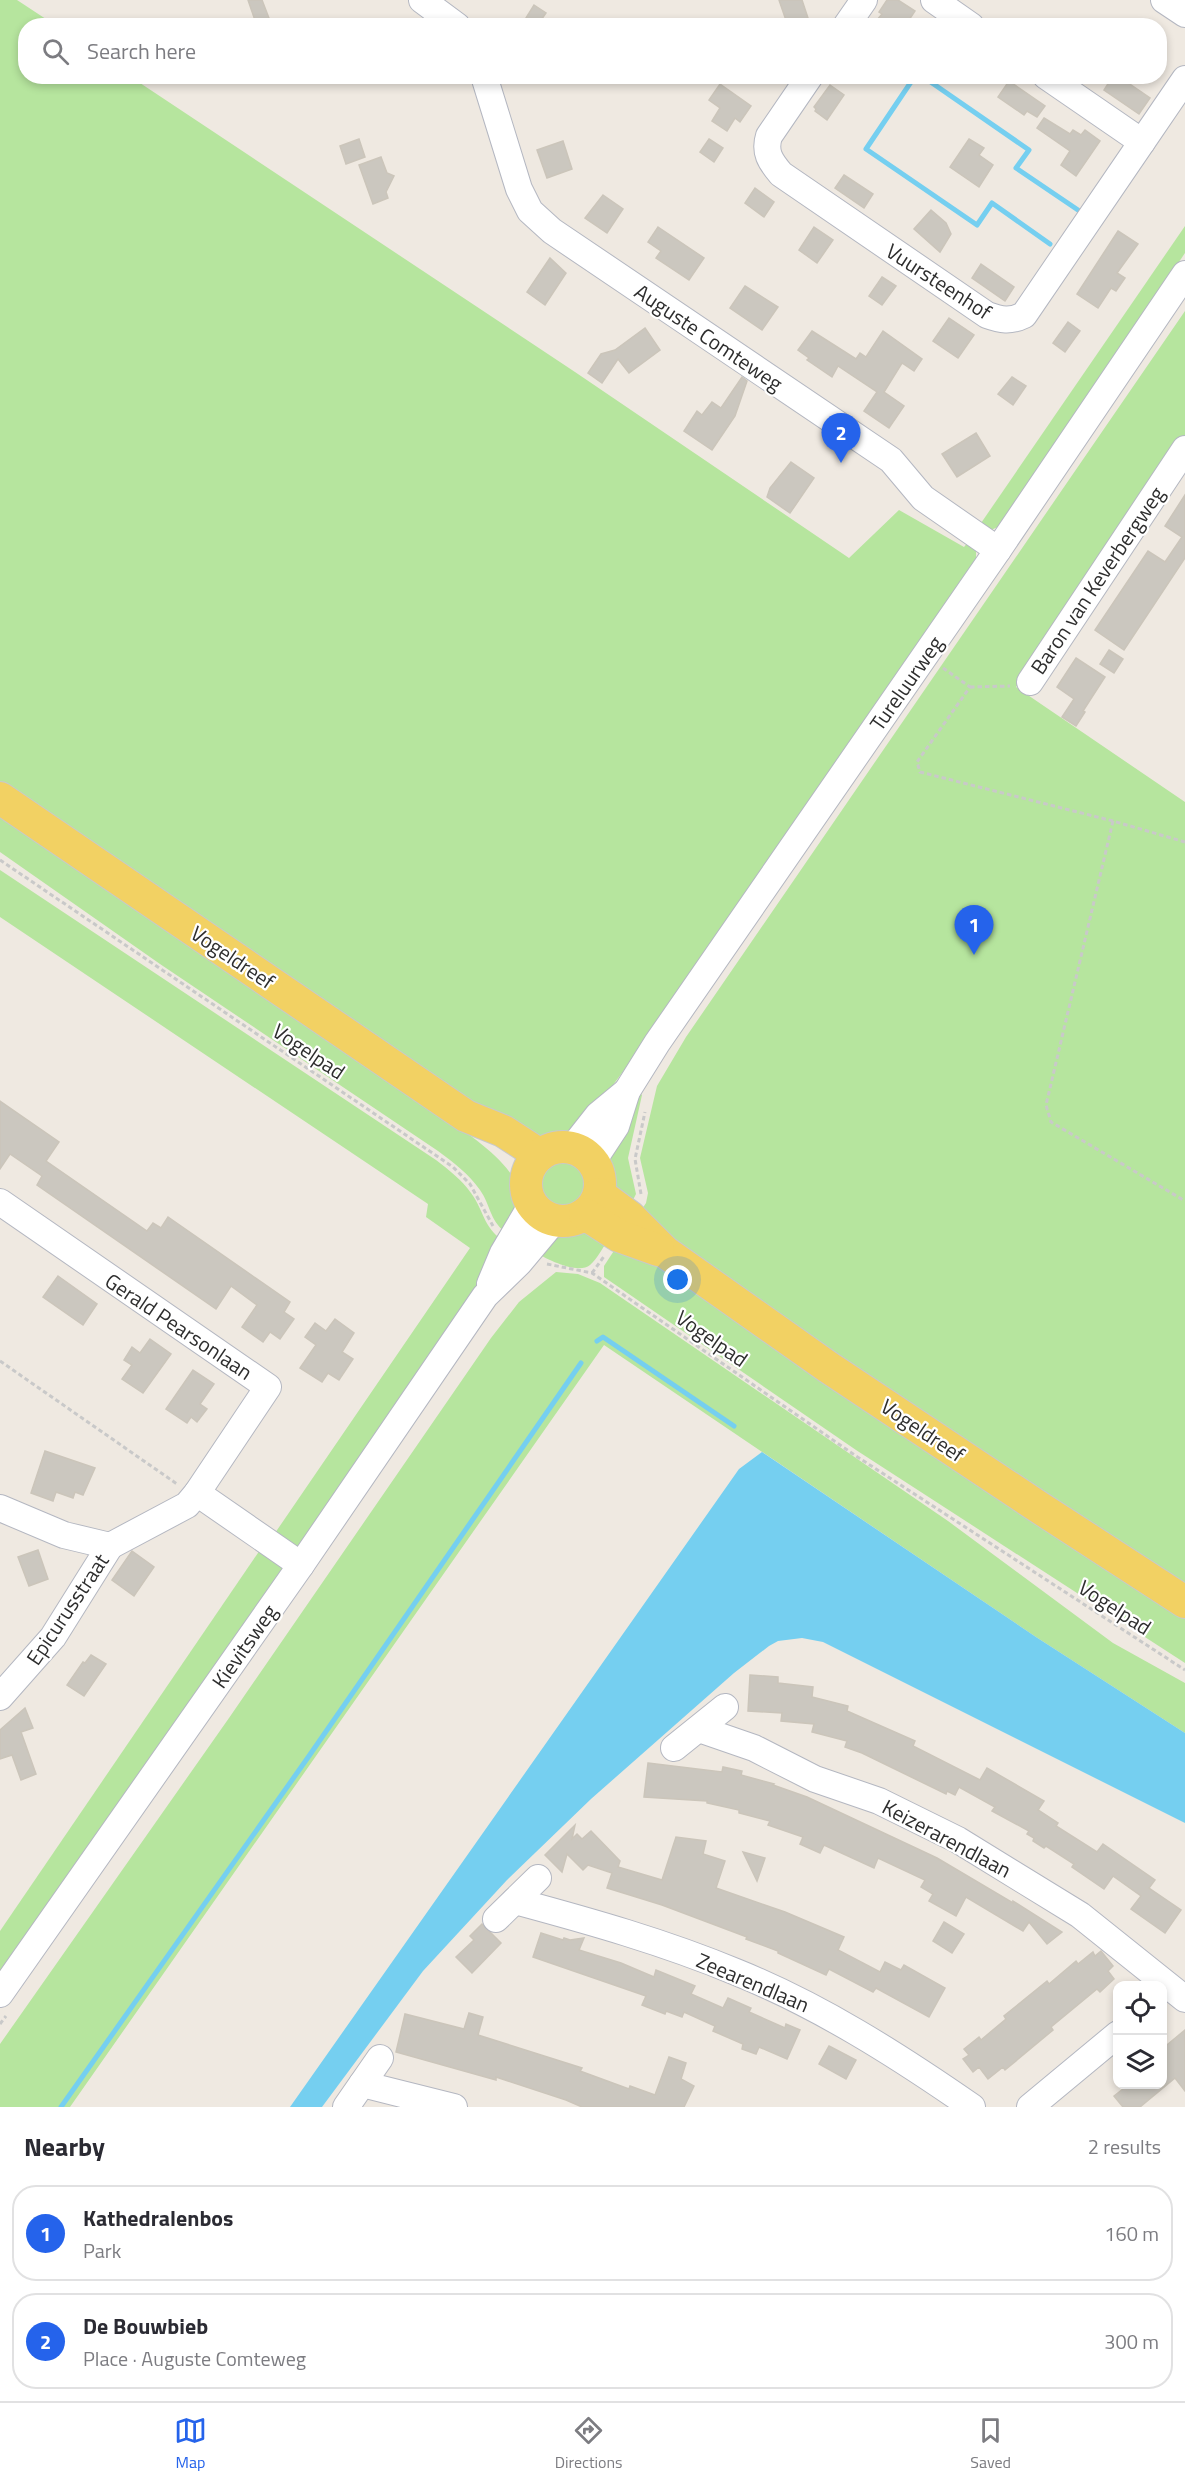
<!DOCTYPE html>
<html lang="en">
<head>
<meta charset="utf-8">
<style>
	body { margin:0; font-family:"Titillium Web",sans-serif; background:#f2f2f3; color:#2b2b33 }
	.controls { position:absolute; right:18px; bottom:18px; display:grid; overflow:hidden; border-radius:12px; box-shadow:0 3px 9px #0003 }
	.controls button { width:54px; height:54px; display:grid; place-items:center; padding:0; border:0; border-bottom:2px solid #e1e1e2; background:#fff; color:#2b2b33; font:30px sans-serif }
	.you { position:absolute; left:678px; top:1280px; width:21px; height:21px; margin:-15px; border:4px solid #fff; border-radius:50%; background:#1a73e8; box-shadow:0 0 0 9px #1a73e833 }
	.badge { display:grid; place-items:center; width:39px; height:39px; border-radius:50%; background:#2563eb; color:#fff; font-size:20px; font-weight:700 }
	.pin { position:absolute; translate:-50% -50px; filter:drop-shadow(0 2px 3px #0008) }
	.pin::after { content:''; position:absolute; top:32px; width:21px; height:18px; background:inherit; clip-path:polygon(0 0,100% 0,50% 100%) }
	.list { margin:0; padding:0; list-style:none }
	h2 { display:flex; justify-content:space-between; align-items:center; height:78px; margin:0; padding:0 24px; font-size:26px }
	h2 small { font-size:20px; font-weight:400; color:#7c7c81 }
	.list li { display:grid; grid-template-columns:39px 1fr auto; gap:18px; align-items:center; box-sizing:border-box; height:96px; margin:0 12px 12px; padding:0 12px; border:2px solid #e1e1e2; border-radius:24px }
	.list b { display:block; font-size:22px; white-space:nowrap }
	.list p { margin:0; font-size:20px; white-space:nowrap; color:#7c7c81 }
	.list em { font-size:20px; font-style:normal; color:#7c7c81 }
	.icon { flex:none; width:33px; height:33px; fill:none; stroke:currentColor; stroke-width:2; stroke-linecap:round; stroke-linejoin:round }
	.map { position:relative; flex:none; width:1185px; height:2107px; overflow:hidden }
	.search { position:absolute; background:#fff; box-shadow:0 3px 9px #0003; left:18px; right:18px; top:18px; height:66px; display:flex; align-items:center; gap:15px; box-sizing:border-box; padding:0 21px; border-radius:24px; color:#7c7c81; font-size:22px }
	.sheet { height:294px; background:#fff }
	nav { display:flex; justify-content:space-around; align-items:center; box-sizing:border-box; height:84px; border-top:2px solid #e1e1e2; background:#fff; font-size:16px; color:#7c7c81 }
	nav a { display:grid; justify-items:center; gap:3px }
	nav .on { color:#2563eb }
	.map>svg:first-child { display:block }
	.green { fill:#b6e59e }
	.water { fill:#75cff0 }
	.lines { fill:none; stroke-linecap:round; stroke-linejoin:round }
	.stream { stroke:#75cff0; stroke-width:5 }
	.building { fill:#cbc7bf; stroke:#cbc5ba; stroke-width:1.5 }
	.minor-casing { stroke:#b4b7c1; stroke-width:28 }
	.major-casing { stroke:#c9c9c9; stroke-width:34 }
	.path { stroke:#c9c9c9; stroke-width:3; stroke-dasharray:4.5 3; stroke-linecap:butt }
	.minor { stroke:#fff; stroke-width:26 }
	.major { stroke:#f2d163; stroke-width:32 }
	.labels { text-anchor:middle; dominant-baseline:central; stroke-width:4.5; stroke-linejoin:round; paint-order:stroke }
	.street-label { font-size:21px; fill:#2e2e2e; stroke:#fff }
</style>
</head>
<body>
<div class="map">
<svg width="1185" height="2107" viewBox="0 0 1185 2107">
	<rect width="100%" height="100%" fill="#efe9e1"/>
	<!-- green -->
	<g class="green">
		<path d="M 0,0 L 17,0 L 55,25 L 26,26 L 26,76 L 131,77 L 575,372 L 849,558 L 899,510 L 964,547 L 970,540 L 976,547 L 976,560 L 664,1016 L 579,1131 C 561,1142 543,1143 523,1137 L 0,786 Z"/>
		<polygon points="1185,226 1185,253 1000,526 991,530 979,526"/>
		<polygon points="1185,311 1185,435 1016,687 1185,802 1185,1592 949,1436 638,1215 646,1203 648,1193 640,1158 657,1086 686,1037"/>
		<path d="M 0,810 L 444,1116 C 469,1136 528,1170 519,1207 C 517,1215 509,1224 504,1231 C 490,1220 490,1204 480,1190 C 469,1174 453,1162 438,1151 L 160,964 L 0,852 Z"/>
		<path d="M 0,870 L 436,1160 C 449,1170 462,1180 471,1193 C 484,1211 483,1226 502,1240 L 476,1289 L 306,1545 L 290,1547 L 273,1536 L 470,1248 L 426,1217 L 428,1204 L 0,917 Z"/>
		<polygon points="640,1093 642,1095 628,1158 636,1194 628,1210 608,1185 605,1157"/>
		<circle cx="563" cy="1184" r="21"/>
		<path d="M 583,1227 L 609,1238 C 604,1246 597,1259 590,1265 C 578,1275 546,1259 535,1252 L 558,1231 Z"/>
		<polygon points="619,1243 676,1276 1185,1616 1185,1663 856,1450 604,1277 604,1266"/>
		<polygon points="556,1272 578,1274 600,1283 948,1521 1113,1643 1185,1683 1185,1733 1036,1637 604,1345 70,2107 0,2107 0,2044 229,1718 491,1338 519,1302"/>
		<polygon points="262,1547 281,1560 284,1576 0,1981 0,1931"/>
	</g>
	<!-- water -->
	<polygon class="water" points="762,1452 1036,1637 1185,1733 1185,1823 823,1642 802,1638 778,1641 769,1646 734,1673 591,1799 507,1880 423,1971 322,2107 290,2107 739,1469"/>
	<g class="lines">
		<!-- stream -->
		<g class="stream">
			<polyline points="915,76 866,149 977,225 992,203 1050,244"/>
			<polyline points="922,76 1029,150 1016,168 1078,210"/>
			<polyline points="597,1341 603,1337 734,1426"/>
			<polyline points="61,2107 309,1756 581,1363"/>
		</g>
	</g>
	<!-- building -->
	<g class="building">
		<polygon points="248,0 262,0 272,26 257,26"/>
		<polygon points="779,0 802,0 809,21 796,26 788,26"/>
		<polygon points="887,0 898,0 915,11 905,26 885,26 877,20 882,14 879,12"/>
		<polygon points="534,5 546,13 537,26 521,26"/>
		<polygon points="1113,76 1118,76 1150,98 1139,114 1104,90"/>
		<polygon points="1009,81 1045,106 1037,117 1027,111 1024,115 998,97"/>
		<polygon points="720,84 751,106 740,122 735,118 727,131 712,121 720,108 709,100"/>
		<polygon points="830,85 844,95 827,120 815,111 816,109 814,107"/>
		<polygon points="1044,118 1070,134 1073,130 1081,135 1085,130 1100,141 1076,176 1061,165 1070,151 1037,128"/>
		<polygon points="359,139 365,157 346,164 340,146"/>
		<polygon points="709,139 723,148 714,162 700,152"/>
		<polygon points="969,139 984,148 979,155 993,165 979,187 950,167"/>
		<polygon points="563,141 572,169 547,178 537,150"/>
		<polygon points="381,157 387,173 394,176 386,192 388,198 373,204 359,165"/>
		<polygon points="844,175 873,194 864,208 835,188"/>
		<polygon points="755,188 774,202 764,217 745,203"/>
		<polygon points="603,195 623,209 607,233 585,218"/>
		<polygon points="931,210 946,223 951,234 940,252 914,229"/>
		<polygon points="658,227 704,258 689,280 656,258 661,251 648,242"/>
		<polygon points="814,227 833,240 817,263 799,250"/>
		<polygon points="1118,231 1138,244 1117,273 1125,278 1116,291 1111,288 1098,308 1077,294"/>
		<polygon points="550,258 566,273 545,305 527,292"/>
		<polygon points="981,264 1014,287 1005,301 972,278"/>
		<polygon points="882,277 896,286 882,305 869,296"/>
		<polygon points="745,286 778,307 762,330 730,308"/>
		<polygon points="949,318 974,335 958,358 933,341"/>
		<polygon points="1068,322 1080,331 1065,352 1053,343"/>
		<polygon points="645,328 660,350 629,373 618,359 602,383 588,373 601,354 615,350"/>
		<polygon points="812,331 856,359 860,353 866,357 883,331 922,359 914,371 902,363 884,392 904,406 889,428 864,411 877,392 838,366 832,377 807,360 809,358 798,350"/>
		<polygon points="742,377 747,381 735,416 712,450 684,431 697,411 702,415 712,402 721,408"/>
		<polygon points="1012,377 1026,386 1013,405 998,394"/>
		<polygon points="976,433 990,456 957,477 942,454"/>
		<polygon points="791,462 814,478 790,513 767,497 770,488"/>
		<polygon points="1185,495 1185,558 1124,650 1095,630 1148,551 1165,562 1182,537 1165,526"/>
		<polygon points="1109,650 1123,659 1114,673 1100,664"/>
		<polygon points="1076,658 1105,677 1083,711 1085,712 1076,726 1062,717 1074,699 1057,687"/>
		<polygon points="0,1101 59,1142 46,1161 147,1231 153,1223 161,1228 168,1217 290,1302 284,1312 294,1319 280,1339 270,1332 263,1342 242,1327 257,1305 231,1286 216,1309 37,1185 42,1176 10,1154 0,1169"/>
		<polygon points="58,1276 97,1304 83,1325 43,1297"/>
		<polygon points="335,1319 354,1333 342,1352 353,1359 339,1380 328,1373 322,1382 300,1368 316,1345 305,1337 315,1323 326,1331"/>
		<polygon points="150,1339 171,1354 143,1393 122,1379 132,1365 124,1360 132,1347 140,1353"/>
		<polygon points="193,1370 214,1384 200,1404 207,1409 197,1422 191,1417 187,1423 166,1409"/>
		<polygon points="45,1451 95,1468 83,1495 75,1492 73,1498 56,1492 53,1501 31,1493"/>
		<polygon points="38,1550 48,1579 29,1586 18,1557"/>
		<polygon points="132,1551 154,1567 134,1596 112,1580"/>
		<polygon points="91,1655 106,1664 84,1696 67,1685 83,1662 85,1663"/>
		<polygon points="750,1675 778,1677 778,1683 813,1687 812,1697 848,1706 847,1711 915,1741 913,1746 980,1780 987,1768 1044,1801 1038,1810 1058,1823 1056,1826 1097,1852 1103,1844 1155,1880 1149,1888 1181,1910 1165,1933 1131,1909 1141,1896 1113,1876 1104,1889 1072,1867 1074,1864 1046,1846 1044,1848 1033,1841 1034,1838 1027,1834 1029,1831 992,1811 995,1807 959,1787 955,1795 947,1791 946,1794 862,1753 845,1747 847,1741 812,1732 814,1724 781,1721 782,1713 748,1711"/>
		<polygon points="25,1708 33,1728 21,1732 36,1774 21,1780 12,1755 0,1759 0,1730"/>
		<polygon points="648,1763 722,1772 723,1767 742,1771 741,1775 774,1784 773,1785 807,1797 937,1858 1013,1903 1013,1901 1062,1932 1047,1944 1029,1922 1023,1931 966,1897 956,1916 929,1901 933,1894 921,1887 925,1880 878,1858 874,1868 824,1845 820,1853 800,1844 803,1837 768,1825 770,1821 739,1813 739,1810 707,1803 707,1801 644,1797"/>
		<polygon points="575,1825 572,1839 577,1834 582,1839 591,1831 620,1861 618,1867 662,1880 676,1837 706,1841 703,1854 725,1861 716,1888 785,1912 844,1937 838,1950 880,1972 885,1962 901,1970 904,1965 945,1988 929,2017 876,1988 873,1992 829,1969 826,1975 778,1953 778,1951 746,1939 747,1937 662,1905 607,1888 612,1873 588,1865 583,1870 567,1854 562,1872 545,1855"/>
		<polygon points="743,1852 765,1858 757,1881"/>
		<polygon points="944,1922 964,1934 952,1953 933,1941"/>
		<polygon points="482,1924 501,1943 472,1973 456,1957 474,1940 470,1936"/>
		<polygon points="541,1933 563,1940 564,1938 570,1940 584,1938 579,1950 621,1963 654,1977 656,1970 695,1986 691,1994 723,2008 728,1998 751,2008 749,2012 785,2028 786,2024 800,2030 787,2059 759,2047 756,2054 742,2049 743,2044 713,2031 715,2026 684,2012 682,2017 666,2011 665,2014 642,2005 646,1996 533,1957"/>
		<polygon points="1093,1952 1095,1956 1101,1951 1113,1966 1108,1971 1114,1979 1100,1992 1097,1989 1051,2027 1053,2030 1005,2070 1003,2067 988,2079 979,2067 973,2072 963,2059 969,2055 964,2049 979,2037 981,2040 1006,2019 1004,2016 1047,1981 1049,1984 1076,1961 1078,1964"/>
		<polygon points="469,2013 483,2017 478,2035 582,2068 580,2071 629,2089 630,2086 655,2095 669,2057 686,2063 681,2079 694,2086 684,2107 582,2107 566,2100 496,2077 496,2080 396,2052 405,2014 464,2029"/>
		<polygon points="1185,2030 1185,2091 1175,2078 1140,2107 1123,2107 1114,2096 1128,2085 1162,2085 1162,2049"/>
		<polygon points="829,2046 856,2060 846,2079 819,2064"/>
	</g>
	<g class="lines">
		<defs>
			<g id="minor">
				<polyline points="422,0 457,26"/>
				<polyline points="934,0 971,26"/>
				<polyline points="1164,0 1185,14"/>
				<polyline points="846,26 864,0"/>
				<polyline points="484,76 519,189 530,211 552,231 891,460 923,498 998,550"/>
				<path d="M 810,76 L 769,136 C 764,152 770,161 781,174 L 987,315 C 1001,320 1010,322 1024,315 L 1142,142 L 1046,76"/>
				<polyline points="1142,142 1185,79"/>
				<polyline points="1030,682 1185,449"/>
				<polyline points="572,1148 598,1115 627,1091"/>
				<polyline points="593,1161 616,1126 627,1091 657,1043 998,550 1185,274"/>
				<polyline points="0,1202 268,1387 197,1493 301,1565"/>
				<polyline points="490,1284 503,1253 532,1204"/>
				<polyline points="0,1508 64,1535 110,1546 187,1505 197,1493"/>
				<polyline points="0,1697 53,1637 110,1546"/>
				<polyline points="699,1729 754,1748 815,1779 879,1801 958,1840 1080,1915 1185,1999"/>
				<polyline points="674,1748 725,1707"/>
				<path d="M 515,1901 C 589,1921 664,1942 736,1972 C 820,2006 897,2055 972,2107"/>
				<polyline points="496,1919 538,1878"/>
				<polyline points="0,1994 301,1565 485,1296 519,1263 555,1220"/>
				<polyline points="362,2084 454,2107"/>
				<polyline points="346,2107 380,2058"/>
				<polyline points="1030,2107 1118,2034"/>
			</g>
			<g id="major">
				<polyline points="0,798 466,1116 503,1131 540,1155"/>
				<circle cx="563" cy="1184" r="37"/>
				<polyline points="599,1194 630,1217 665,1252 828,1367 1037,1506 1185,1602"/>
				<polyline points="585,1214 619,1236 658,1250"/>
			</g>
		</defs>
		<!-- minor casing -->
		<use href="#minor" class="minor-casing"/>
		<!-- major casing -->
		<use href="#major" class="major-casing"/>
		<!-- path -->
		<g class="path">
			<polyline points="943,668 970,687 917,762 920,772 1113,821 1185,842"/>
			<polyline points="970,687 1010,686"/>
			<polyline points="1113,821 1046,1105 1051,1122 1185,1201"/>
			<polyline points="0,860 453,1167 470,1184 493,1226"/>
			<polyline points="641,1194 635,1159 645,1112"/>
			<polyline points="547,1264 592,1273 856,1456 1185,1670"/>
			<polyline points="592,1273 605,1255"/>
			<polyline points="0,1361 177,1484"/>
			<polyline points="0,2024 6,2016"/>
		</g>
		<!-- minor -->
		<use href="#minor" class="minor"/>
		<!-- major -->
		<use href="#major" class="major"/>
	</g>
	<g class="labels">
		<!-- street labels -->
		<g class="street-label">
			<text transform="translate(939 281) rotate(33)">Vuursteenhof</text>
			<text transform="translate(709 337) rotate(34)">Auguste Comteweg</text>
			<text transform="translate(1097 580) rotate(-56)">Baron van Keverbergweg</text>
			<text transform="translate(906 683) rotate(-55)">Tureluurweg</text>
			<text transform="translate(233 957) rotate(34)">Vogeldreef</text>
			<text transform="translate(309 1051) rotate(34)">Vogelpad</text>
			<text transform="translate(179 1326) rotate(34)">Gerald Pearsonlaan</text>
			<text transform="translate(712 1338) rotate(35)">Vogelpad</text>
			<text transform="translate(923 1430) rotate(34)">Vogeldreef</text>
			<text transform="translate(1115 1607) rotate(33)">Vogelpad</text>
			<text transform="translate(67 1609) rotate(-56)">Epicurusstraat</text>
			<text transform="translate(244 1646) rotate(-55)">Kievitsweg</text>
			<text transform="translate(947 1838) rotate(28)">Keizerarendlaan</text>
			<text transform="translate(753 1982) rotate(23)">Zeearendlaan</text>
		</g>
	</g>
</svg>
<div class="controls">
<button><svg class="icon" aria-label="locate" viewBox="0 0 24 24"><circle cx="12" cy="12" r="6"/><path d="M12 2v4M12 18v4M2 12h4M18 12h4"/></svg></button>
<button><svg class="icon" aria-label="layers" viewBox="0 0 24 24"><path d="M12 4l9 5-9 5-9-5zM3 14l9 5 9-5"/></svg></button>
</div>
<div class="you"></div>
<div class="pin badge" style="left:974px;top:955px">1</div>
<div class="pin badge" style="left:841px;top:463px">2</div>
<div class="search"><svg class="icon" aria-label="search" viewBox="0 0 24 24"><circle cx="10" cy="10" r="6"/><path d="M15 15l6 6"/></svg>Search here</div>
</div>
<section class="sheet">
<h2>Nearby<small>2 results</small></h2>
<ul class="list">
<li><span class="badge">1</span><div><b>Kathedralenbos</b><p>Park</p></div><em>160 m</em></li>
<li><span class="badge">2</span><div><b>De Bouwbieb</b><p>Place · Auguste Comteweg</p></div><em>300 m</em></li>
</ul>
</section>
<nav>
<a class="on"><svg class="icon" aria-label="map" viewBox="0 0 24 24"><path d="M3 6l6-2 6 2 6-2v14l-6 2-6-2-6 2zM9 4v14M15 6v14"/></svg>Map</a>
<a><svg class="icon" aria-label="directions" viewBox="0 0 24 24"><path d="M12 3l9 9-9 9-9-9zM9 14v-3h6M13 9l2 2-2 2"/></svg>Directions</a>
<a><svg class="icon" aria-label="saved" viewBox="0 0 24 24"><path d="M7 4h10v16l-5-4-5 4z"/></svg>Saved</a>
</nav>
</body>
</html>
